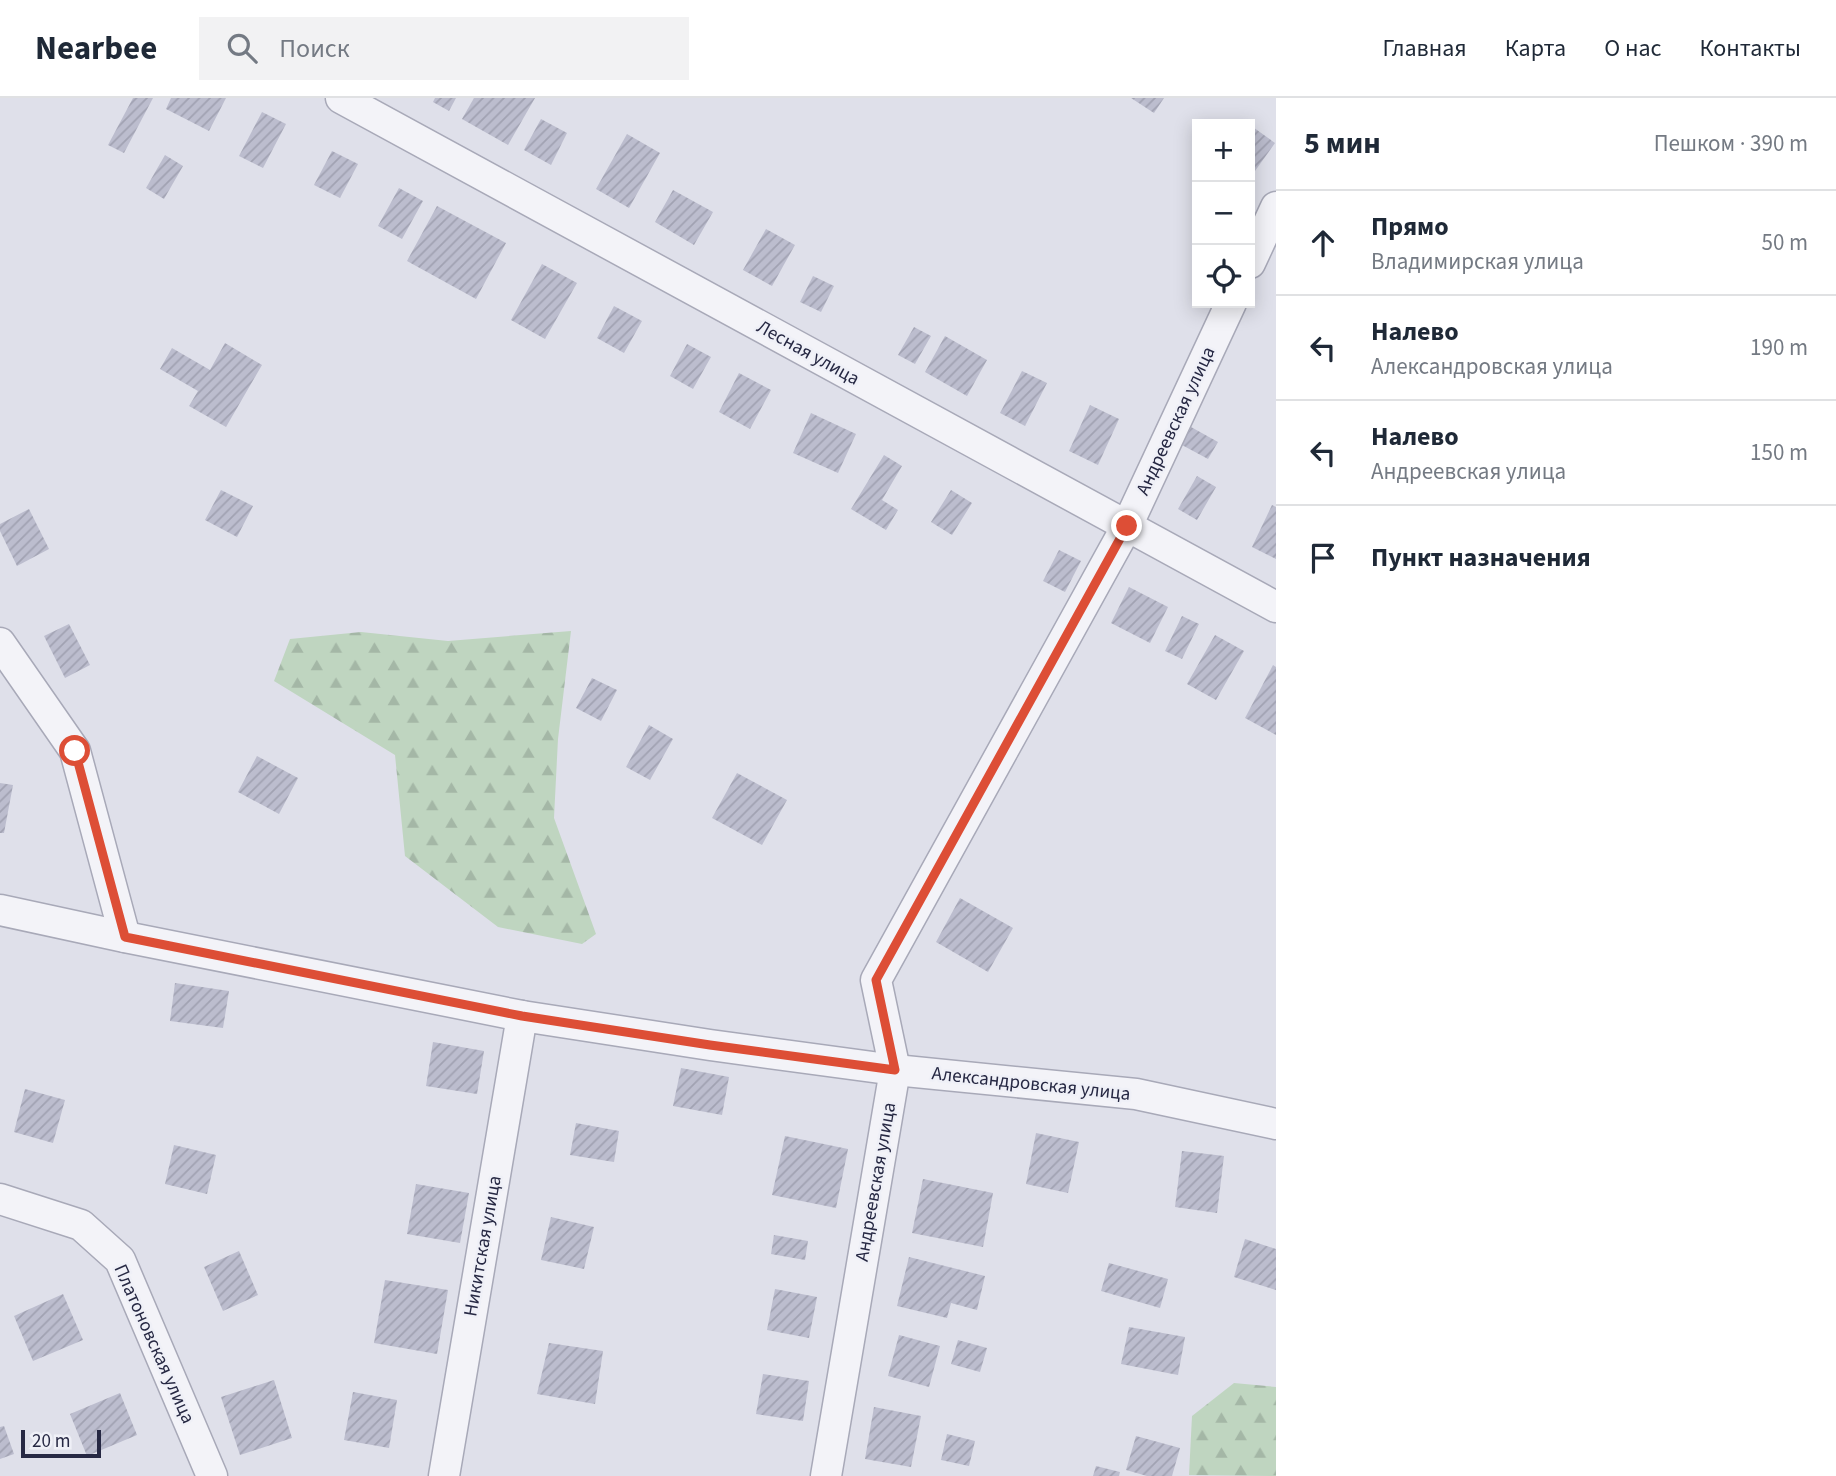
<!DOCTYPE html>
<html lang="ru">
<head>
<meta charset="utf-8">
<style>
	body { margin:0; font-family:"Source Sans 3",sans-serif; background:#f2f2f3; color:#1f2937 }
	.controls { position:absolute; right:21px; top:21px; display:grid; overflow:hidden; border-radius:0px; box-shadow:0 4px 18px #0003 }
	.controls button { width:63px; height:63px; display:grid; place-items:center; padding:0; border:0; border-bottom:2px solid #e0e1e3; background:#fff; color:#1f2937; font:35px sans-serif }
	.scale { position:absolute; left:21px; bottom:18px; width:80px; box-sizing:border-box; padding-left:7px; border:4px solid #262843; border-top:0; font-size:19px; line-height:24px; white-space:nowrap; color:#262843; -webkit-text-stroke:5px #eff0f7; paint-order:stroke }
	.stop { position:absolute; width:21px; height:21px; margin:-16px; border:5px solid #dd4e36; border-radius:50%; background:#fff }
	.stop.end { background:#dd4e36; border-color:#fff; box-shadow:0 2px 7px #0008 }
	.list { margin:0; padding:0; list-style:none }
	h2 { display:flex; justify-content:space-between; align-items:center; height:91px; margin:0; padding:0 28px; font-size:30px }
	h2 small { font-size:23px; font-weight:400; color:#747a83 }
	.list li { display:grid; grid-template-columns:46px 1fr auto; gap:21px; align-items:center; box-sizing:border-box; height:105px; padding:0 28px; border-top:2px solid #e0e1e3 }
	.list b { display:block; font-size:26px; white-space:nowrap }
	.list p { margin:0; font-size:23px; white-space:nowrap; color:#747a83 }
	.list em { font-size:23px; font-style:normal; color:#747a83 }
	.icon { flex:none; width:38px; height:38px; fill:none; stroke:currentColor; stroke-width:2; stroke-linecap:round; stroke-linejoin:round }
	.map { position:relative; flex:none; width:1276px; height:1378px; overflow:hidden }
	header { display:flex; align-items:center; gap:42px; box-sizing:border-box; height:98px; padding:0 35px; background:#fff; border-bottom:2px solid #e0e1e3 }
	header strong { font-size:33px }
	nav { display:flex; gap:38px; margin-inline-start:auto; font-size:24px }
	.search { width:490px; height:63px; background:#f2f2f3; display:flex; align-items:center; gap:18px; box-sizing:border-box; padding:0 24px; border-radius:0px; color:#747a83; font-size:26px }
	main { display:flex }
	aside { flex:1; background:#fff }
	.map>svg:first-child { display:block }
	.forest { fill:url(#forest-firs) }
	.building { fill:url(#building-hatch) }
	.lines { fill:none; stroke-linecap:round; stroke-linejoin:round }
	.street-casing { stroke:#a8a9b8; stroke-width:33 }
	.street { stroke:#f3f3f8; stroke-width:30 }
	.route { stroke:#dd4e36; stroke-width:9 }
	.labels { text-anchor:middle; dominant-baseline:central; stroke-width:5; stroke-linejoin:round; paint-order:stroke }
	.street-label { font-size:19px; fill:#262843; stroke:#eff0f7 }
</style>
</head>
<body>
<header>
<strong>Nearbee</strong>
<div class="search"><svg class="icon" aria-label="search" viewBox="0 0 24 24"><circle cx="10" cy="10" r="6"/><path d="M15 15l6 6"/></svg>Поиск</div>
<nav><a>Главная</a><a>Карта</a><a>О нас</a><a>Контакты</a></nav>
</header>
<main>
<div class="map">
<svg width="1276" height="1378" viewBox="0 0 1276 1378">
	<defs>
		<pattern id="forest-firs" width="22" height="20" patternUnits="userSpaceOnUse" patternTransform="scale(1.75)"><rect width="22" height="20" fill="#bfd5c0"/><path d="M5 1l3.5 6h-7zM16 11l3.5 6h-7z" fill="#a4b7a6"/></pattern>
		<pattern id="building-hatch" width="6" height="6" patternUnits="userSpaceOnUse" patternTransform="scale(1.75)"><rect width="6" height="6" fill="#bcbdce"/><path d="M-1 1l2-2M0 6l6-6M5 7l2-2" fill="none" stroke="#a1a2b2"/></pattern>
	</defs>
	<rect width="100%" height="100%" fill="#dfe0ea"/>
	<!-- forest -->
	<g class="forest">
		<polygon points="571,533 558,641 554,720 596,836 582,846 498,829 405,758 395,657 274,583 290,541 361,534 448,543"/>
		<polygon points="1234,1285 1276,1289 1276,1378 1189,1377 1192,1318"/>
	</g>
	<!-- building -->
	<g class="building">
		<polygon points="133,0 153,0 124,55 108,47"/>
		<polygon points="171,0 226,0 209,33 166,11"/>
		<polygon points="435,0 456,0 449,13 433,4"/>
		<polygon points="474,0 535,0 508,47 462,21"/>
		<polygon points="1131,0 1164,0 1154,15"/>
		<polygon points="262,14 286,26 263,70 239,58"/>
		<polygon points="541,21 567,35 551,67 524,52"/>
		<polygon points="1250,27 1275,45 1250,80"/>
		<polygon points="627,36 660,55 629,110 596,91"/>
		<polygon points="332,53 358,66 340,100 314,87"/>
		<polygon points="165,57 183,68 164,101 146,90"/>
		<polygon points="399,90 423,103 402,141 378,128"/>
		<polygon points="673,92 713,114 694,147 655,124"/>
		<polygon points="437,108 506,145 476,201 407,163"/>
		<polygon points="766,131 795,147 772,188 743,172"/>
		<polygon points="542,166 577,185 545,241 511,222"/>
		<polygon points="813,178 834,188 821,214 800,204"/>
		<polygon points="614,208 642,223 624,255 597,240"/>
		<polygon points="914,229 931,238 915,266 898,257"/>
		<polygon points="945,238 987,262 967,298 925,274"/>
		<polygon points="225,245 262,267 226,329 189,308 198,293 160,271 172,250 210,272"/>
		<polygon points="687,246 711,259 693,291 670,278"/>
		<polygon points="1022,273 1047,285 1025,328 1000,315"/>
		<polygon points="739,275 771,292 750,331 719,314"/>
		<polygon points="1090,307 1119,321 1098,367 1069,353"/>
		<polygon points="811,315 856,336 838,375 793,355"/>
		<polygon points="1191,329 1218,344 1208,361 1182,347"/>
		<polygon points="884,357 902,368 882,402 898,412 886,432 851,411"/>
		<polygon points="1197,378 1216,389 1197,422 1178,411"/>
		<polygon points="221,392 253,408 237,439 205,422"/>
		<polygon points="951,392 972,405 952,437 931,424"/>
		<polygon points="1272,407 1276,409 1276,461 1252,449"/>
		<polygon points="29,411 49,451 17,468 0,433 0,426"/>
		<polygon points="1059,452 1081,463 1065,494 1043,483"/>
		<polygon points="1129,489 1168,509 1150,545 1111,525"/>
		<polygon points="1182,518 1199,526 1182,561 1165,553"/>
		<polygon points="69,526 90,567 65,580 44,538"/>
		<polygon points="1215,537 1244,553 1216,602 1187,586"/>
		<polygon points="1273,567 1276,569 1276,637 1245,620"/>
		<polygon points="592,580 617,592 601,623 576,610"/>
		<polygon points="649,627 673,641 650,682 626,669"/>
		<polygon points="257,658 298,680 279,716 238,694"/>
		<polygon points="737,675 787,702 762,747 712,720"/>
		<polygon points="0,685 13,687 4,735 0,735"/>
		<polygon points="960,800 1013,830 988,874 936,844"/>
		<polygon points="175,885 229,893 223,930 170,923"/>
		<polygon points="433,944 484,953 477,996 426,988"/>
		<polygon points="681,970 729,979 722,1017 673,1008"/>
		<polygon points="25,991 65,1002 53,1045 14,1034"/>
		<polygon points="576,1025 619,1033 614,1064 570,1057"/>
		<polygon points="1036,1035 1079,1044 1068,1095 1026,1086"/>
		<polygon points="785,1038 848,1051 836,1110 772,1097"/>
		<polygon points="174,1047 216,1057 207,1096 165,1086"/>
		<polygon points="1182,1053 1224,1058 1217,1115 1175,1109"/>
		<polygon points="923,1081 993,1095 983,1149 912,1135"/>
		<polygon points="416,1086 469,1095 460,1145 407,1136"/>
		<polygon points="551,1119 594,1129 584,1171 541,1162"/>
		<polygon points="774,1137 808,1143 805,1162 771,1156"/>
		<polygon points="1245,1141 1276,1151 1276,1192 1234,1179"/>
		<polygon points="239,1153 258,1197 223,1213 204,1169"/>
		<polygon points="909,1159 985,1178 977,1212 951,1205 947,1220 897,1208"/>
		<polygon points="1109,1165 1168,1181 1160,1210 1101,1193"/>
		<polygon points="385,1182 448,1192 437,1256 374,1245"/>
		<polygon points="775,1191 817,1199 809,1240 767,1232"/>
		<polygon points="63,1196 83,1242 33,1263 14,1218"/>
		<polygon points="1129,1229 1185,1239 1178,1277 1121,1266"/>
		<polygon points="899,1237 940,1248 929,1289 888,1278"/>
		<polygon points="958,1242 987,1250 980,1274 951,1266"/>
		<polygon points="549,1245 603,1253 595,1306 537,1296"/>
		<polygon points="763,1276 809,1283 803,1323 756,1316"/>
		<polygon points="274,1282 292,1340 240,1357 221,1299"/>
		<polygon points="353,1294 397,1302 389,1350 344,1342"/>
		<polygon points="120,1295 137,1337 87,1358 70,1316"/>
		<polygon points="874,1309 921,1318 911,1369 865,1361"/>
		<polygon points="4,1328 14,1356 0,1361 0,1329"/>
		<polygon points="947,1336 975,1343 969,1368 941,1362"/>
		<polygon points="1136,1338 1180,1350 1172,1378 1147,1378 1126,1372"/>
		<polygon points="1096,1368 1120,1374 1119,1378 1093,1378"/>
	</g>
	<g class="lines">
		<defs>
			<g id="street">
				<polyline points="341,0 1276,509"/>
				<polyline points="1250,165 1276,109"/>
				<polyline points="0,545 75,653 125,839"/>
				<polyline points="0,812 125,839 522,918 710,947 895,972 1136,996 1276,1026"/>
				<polyline points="0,1101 81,1127 120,1162 212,1378"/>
				<polyline points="444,1378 522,918"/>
				<polyline points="826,1378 895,972 876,882 1127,428 1231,205"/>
			</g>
		</defs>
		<!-- street casing -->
		<use href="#street" class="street-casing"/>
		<!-- street -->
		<use href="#street" class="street"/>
	</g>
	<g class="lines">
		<!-- route -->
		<polyline class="route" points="75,653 125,839 522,918 710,947 895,972 876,882 1127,428"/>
	</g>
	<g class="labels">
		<!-- street labels -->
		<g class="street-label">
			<text transform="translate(808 255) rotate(29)">Лесная улица</text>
			<text transform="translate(1176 323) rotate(-65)">Андреевская улица</text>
			<text transform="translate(1031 986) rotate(6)">Александровская улица</text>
			<text transform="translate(876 1084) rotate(-80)">Андреевская улица</text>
			<text transform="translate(483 1148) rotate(-80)">Никитская улица</text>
			<text transform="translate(154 1246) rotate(66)">Платоновская улица</text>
		</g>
	</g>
</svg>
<div class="controls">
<button>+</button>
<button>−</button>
<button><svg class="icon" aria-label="locate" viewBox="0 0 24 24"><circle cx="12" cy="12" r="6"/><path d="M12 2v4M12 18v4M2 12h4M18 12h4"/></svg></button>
</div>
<div class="scale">20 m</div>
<div class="stop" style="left:75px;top:653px"></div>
<div class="stop end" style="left:1127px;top:428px"></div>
</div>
<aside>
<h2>5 мин<small>Пешком · 390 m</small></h2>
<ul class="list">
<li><svg class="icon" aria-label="ahead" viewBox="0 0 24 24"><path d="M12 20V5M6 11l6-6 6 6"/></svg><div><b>Прямо</b><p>Владимирская улица</p></div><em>50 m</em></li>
<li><svg class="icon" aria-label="left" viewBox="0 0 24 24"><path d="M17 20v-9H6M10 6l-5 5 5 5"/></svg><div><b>Налево</b><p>Александровская улица</p></div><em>190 m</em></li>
<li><svg class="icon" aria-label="left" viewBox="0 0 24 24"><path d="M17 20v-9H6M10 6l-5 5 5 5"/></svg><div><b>Налево</b><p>Андреевская улица</p></div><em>150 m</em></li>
<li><svg class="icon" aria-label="arrive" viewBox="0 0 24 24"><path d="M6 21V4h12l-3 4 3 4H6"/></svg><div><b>Пункт назначения</b></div></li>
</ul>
</aside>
</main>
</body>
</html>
